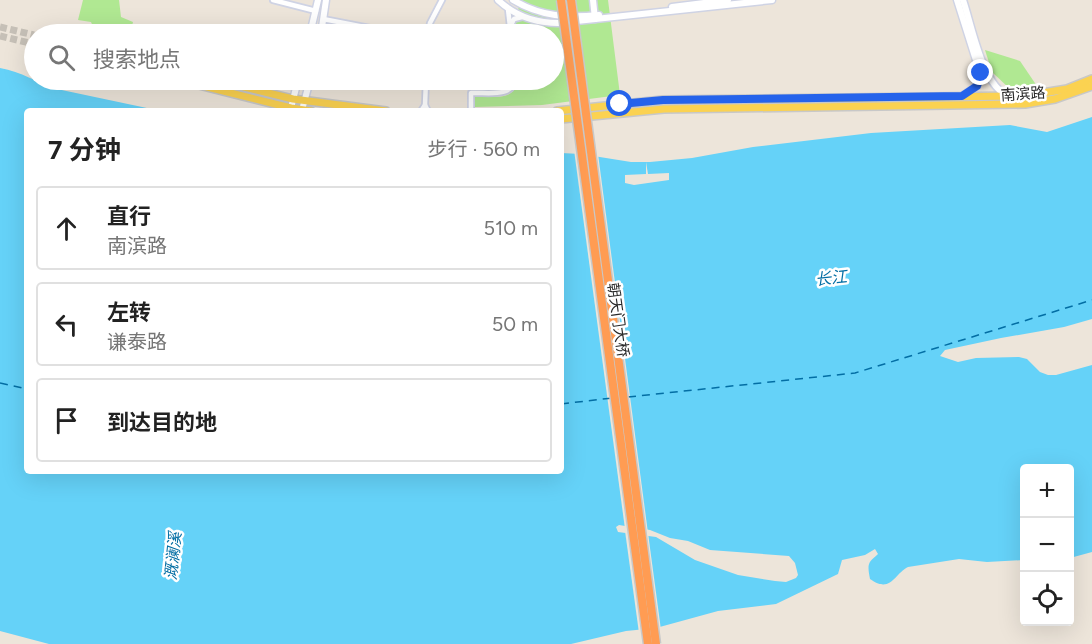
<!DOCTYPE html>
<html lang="zh">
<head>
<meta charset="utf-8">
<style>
	body { margin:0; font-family:Figtree,"Noto Sans SC",sans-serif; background:#f2f2f2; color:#222 }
	.controls { position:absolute; right:18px; bottom:18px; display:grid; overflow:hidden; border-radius:6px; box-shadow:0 6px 24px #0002 }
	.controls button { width:54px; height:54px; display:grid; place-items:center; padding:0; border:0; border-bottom:2px solid #e0e0e0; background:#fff; color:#222; font:30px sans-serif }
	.stop { position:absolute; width:18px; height:18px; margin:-14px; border:4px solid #2563eb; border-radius:50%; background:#fff }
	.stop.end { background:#2563eb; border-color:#fff; box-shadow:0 2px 6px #0008 }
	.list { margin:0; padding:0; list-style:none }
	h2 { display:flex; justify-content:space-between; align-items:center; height:78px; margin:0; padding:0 24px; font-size:26px }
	h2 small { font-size:20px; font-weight:400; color:#767676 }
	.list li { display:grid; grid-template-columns:39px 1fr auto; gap:18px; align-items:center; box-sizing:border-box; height:84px; margin:0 12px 12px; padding:0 12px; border:2px solid #e0e0e0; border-radius:6px }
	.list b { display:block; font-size:22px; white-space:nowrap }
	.list p { margin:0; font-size:20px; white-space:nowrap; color:#767676 }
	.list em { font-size:20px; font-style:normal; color:#767676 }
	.icon { flex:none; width:33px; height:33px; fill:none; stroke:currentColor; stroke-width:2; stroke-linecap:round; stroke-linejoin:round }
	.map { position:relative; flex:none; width:1092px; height:644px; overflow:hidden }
	.search { position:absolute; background:#fff; box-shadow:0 6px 24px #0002; left:24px; top:24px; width:540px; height:66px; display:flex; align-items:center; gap:15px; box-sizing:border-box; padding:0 21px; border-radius:33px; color:#767676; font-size:22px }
	.panel { position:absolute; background:#fff; box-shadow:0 6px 24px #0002; left:24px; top:108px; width:540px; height:366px; border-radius:6px }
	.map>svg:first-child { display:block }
	.green { fill:#b0e892 }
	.water { fill:#65d2f8; fill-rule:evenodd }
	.pier { fill:#ede5da }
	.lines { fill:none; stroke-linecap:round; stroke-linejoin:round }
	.ferry { stroke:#036ea4; stroke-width:1.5; stroke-dasharray:8 6; stroke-linecap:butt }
	.primary-tunnel { stroke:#c6c0b7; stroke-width:7; stroke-dasharray:7 3.5; stroke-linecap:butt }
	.street-casing { stroke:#cfd3e4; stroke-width:8 }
	.secondary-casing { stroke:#cfd3e4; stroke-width:9 }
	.primary-casing { stroke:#c8c8c8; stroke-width:10 }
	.street { stroke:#fff; stroke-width:4.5 }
	.secondary { stroke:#fff; stroke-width:6 }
	.primary { stroke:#fbd251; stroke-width:7 }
	.rail { stroke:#9da0b6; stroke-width:1.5 }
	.highway-bridge-casing { stroke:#c8c8c8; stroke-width:11; stroke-linecap:butt }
	.highway-bridge { stroke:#ff9c53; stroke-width:8 }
	.route { stroke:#2563eb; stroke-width:8 }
	.labels { text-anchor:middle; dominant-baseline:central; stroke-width:5; stroke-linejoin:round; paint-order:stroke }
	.street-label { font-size:15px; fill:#2a2a2a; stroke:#fff }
	.water-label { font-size:16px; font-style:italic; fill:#036ea4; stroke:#fff }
</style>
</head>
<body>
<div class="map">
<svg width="1092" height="644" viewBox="0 0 1092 644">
	<rect width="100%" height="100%" fill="#ede5da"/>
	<!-- green -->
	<g class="green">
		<polygon points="83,0 119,0 121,17 133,22 130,34 94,29 91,22 78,20"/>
		<path d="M 518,0 L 608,0 L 620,95 L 542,105 L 475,107 L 475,96 C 493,96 515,102 518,80 L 554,80 L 554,34 L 512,34 L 515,22 L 519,19 Z"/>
		<polygon points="985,50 1020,61 1039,89 1010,89 992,72"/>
	</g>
	<!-- water -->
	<path class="water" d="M 0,68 C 22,72 36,82 57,89 L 161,111 L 27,111 L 27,471 L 561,471 L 561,153 L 581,154 L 631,162 L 650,162 L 692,158 L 753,147 L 871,133 L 1010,125 L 1047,132 L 1092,117 L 1092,319 L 1064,327 L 1001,338 L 945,350 L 940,356 L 958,362 L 976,358 L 1019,357 L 1027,359 L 1040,372 L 1048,375 L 1056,375 L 1092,365 L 1092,552 L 1070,558 L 1070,468 L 1024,468 L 1024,560 L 987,562 L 959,559 L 908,567 C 894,574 891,594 870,579 C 867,563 868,563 878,554 L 875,549 L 865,555 L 842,560 L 838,574 L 776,604 L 718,611 L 656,628 L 626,631 L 571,644 L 49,644 L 0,631 ZM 619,525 L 650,530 L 670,538 L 688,541 L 710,550 L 789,556 L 795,563 L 798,575 L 796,578 L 786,582 L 775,581 L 738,575 L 695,560 L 656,537 L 618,532 L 616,527 Z"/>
	<!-- pier -->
	<g class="pier">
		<polygon points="574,150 598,154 648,533 625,529"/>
		<polygon points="646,162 648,174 669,173 669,180 634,185 625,183 625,175 646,174"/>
		<polygon points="625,531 648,533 661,630 639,633"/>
	</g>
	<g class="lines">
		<!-- ferry -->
		<g class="ferry">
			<polyline points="0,383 27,389"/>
			<polyline points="628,397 855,373 1092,300"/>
			<polyline points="561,404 612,398"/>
		</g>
		<!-- primary-tunnel -->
		<g class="primary-tunnel">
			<polyline points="0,27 34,35"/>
			<polyline points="0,36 34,44"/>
		</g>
		<defs>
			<g id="street">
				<polyline points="273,0 316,11"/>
				<polyline points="508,9 510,27 514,19 522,17"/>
				<polyline points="323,19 401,34"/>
				<polyline points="428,34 430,23 442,0"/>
				<polyline points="425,105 426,80"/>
				<polyline points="421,111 425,105 428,111"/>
				<path d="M 471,111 L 471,93 C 486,92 512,98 515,80"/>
			</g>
			<g id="secondary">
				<path d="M 498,0 C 515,16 535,23 558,23 L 772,0"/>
				<path d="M 513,0 C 541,17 568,18 599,15"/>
				<polyline points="593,0 595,19"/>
				<polyline points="957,0 981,76 977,86 962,96"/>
				<path d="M 963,0 C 972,26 982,85 1008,96"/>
				<polyline points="672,7 728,0"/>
				<polyline points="310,34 318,0"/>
				<polyline points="321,34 326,0"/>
				<polyline points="291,108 298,80"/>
				<polyline points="302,110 310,80"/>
			</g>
			<g id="primary">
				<polyline points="179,80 291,108 311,111"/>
				<polyline points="215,80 293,99 386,111"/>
				<polyline points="557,111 663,100 1024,96 1067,89 1092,79"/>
				<polyline points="561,119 664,109 1025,104 1055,99 1092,86"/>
			</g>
		</defs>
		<!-- street casing -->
		<use href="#street" class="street-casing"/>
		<!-- secondary casing -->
		<use href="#secondary" class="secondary-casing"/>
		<!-- primary casing -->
		<use href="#primary" class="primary-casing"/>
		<!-- street -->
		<use href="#street" class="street"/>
		<!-- secondary -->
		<use href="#secondary" class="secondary"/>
		<!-- primary -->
		<use href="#primary" class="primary"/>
		<!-- rail -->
		<polyline class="rail" points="567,0 652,644"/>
		<defs>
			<g id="highway-bridge">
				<polyline points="561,0 648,644"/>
				<polyline points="571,0 656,644"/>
			</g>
		</defs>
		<!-- highway-bridge casing -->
		<use href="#highway-bridge" class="highway-bridge-casing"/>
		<!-- highway-bridge -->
		<use href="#highway-bridge" class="highway-bridge"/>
	</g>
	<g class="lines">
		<!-- route -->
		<polyline class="route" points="620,104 663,100 962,96 977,86 981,73"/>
	</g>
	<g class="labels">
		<!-- street labels -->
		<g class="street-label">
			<text transform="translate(1023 94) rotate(-4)">南滨路</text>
			<text transform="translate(618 320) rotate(82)">朝天门大桥</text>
		</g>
		<!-- water labels -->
		<g class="water-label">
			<text transform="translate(831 278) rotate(-6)">长江</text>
			<text transform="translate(173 556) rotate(-84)">溉澜溪</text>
		</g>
	</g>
</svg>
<div class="controls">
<button>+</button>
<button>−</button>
<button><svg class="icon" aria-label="locate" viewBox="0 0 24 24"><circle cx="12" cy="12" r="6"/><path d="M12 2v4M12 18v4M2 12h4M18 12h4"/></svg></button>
</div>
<div class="stop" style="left:620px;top:104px"></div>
<div class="stop end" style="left:981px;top:73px"></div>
<div class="search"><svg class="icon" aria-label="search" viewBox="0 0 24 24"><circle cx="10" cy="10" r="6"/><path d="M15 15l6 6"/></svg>搜索地点</div>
<section class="panel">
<h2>7 分钟<small>步行 · 560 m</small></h2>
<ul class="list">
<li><svg class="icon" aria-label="ahead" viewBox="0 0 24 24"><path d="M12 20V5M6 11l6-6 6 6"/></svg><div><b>直行</b><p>南滨路</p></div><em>510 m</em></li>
<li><svg class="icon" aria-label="left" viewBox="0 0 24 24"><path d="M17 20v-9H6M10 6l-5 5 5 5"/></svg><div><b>左转</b><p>谦泰路</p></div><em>50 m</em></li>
<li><svg class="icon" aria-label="arrive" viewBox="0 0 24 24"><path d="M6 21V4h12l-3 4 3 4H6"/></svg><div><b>到达目的地</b></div></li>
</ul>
</section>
</div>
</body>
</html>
